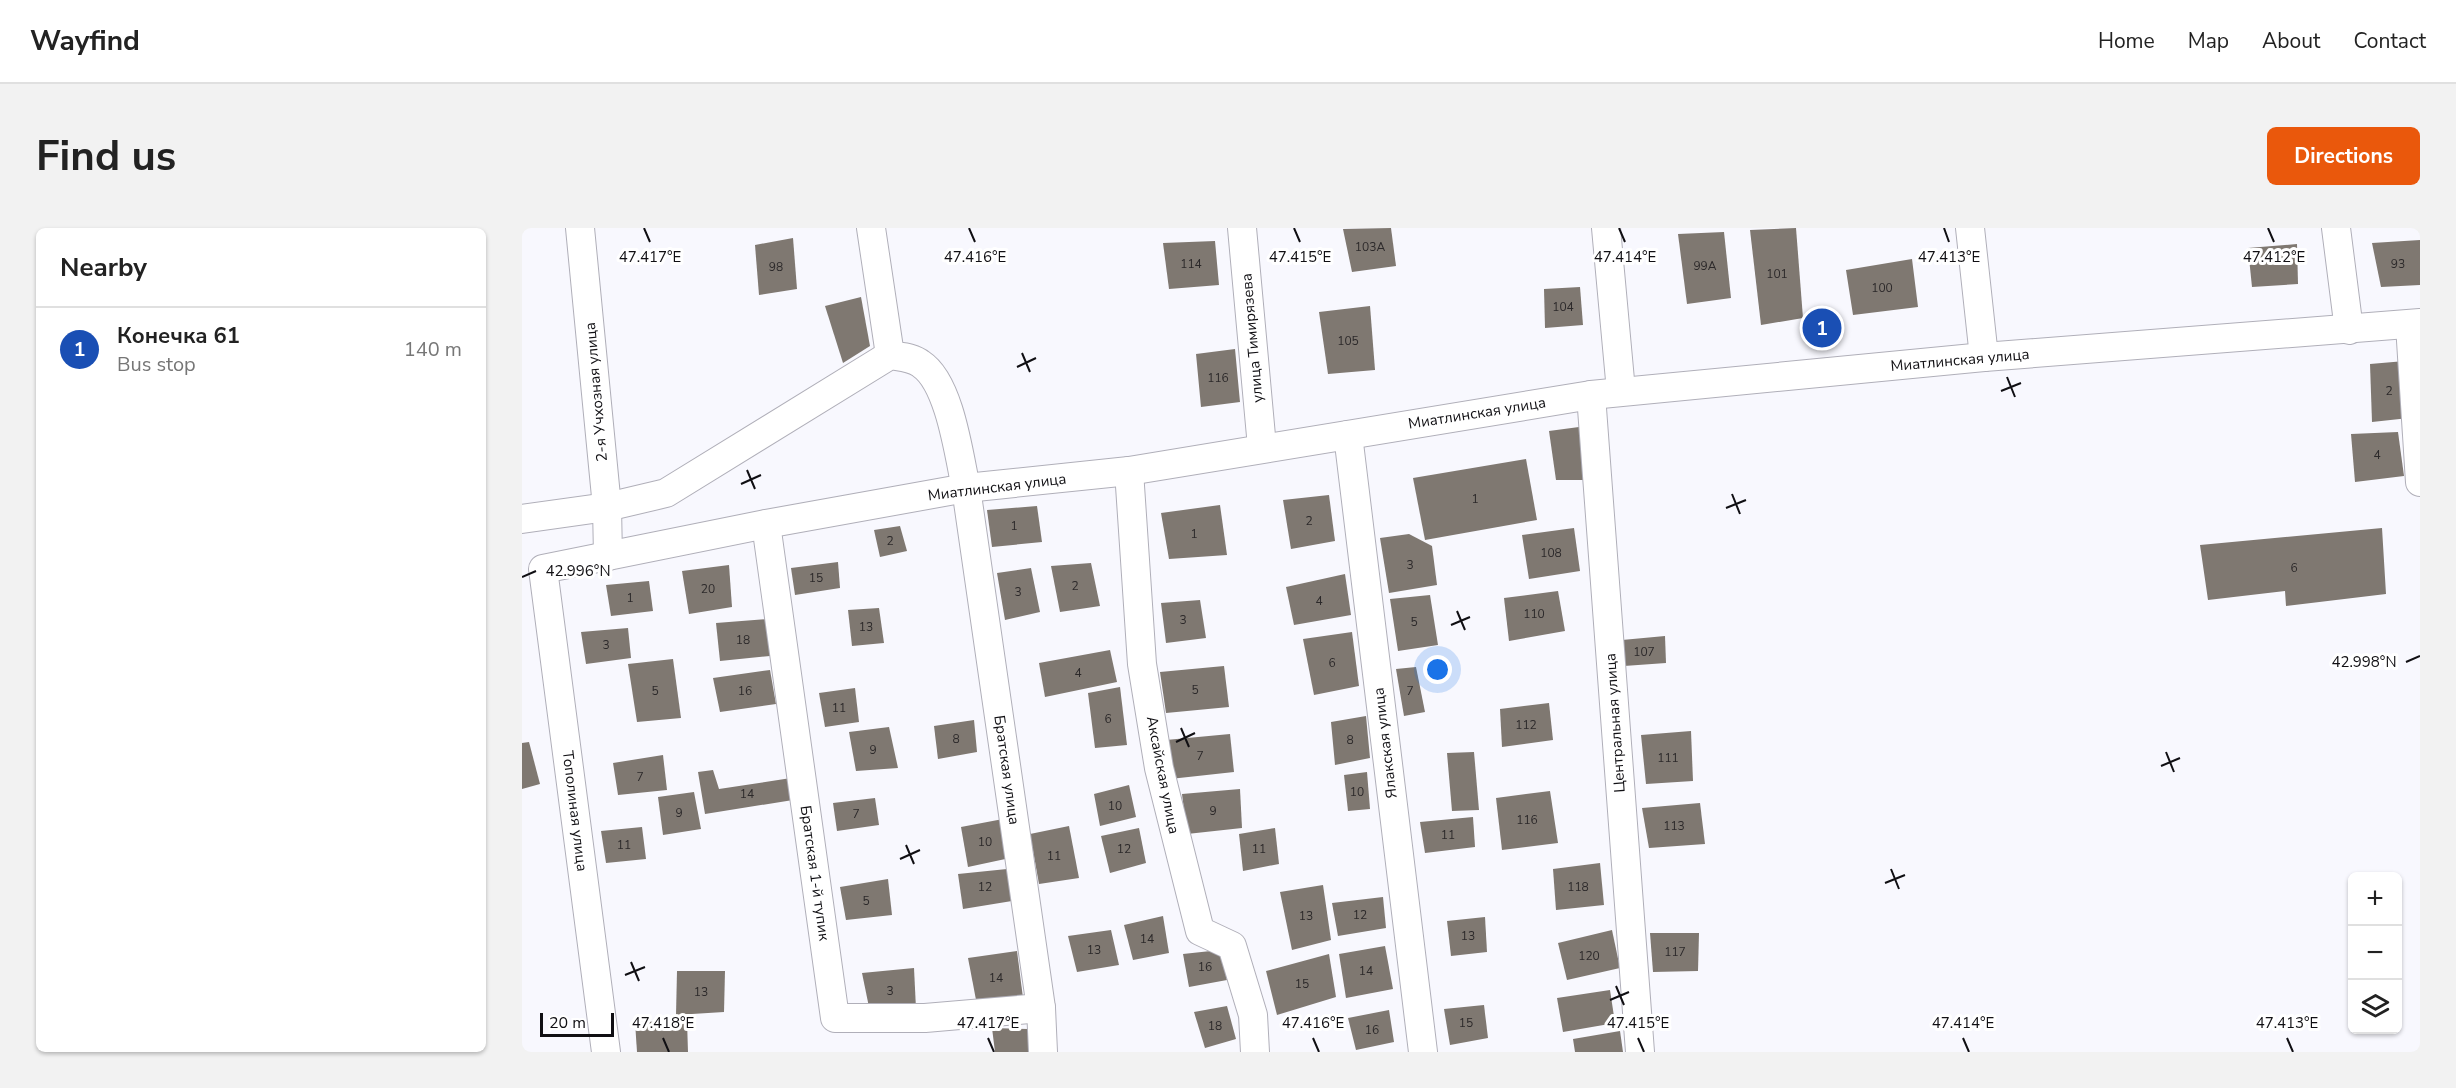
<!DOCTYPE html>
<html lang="en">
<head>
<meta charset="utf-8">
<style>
	body { margin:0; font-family:"Nunito Sans",sans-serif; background:#f2f2f2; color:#222 }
	.controls { position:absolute; right:18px; bottom:18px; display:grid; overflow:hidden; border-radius:9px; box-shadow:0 2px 4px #0004 }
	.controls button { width:54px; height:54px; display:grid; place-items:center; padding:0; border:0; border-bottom:2px solid #e0e0e0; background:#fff; color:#222; font:30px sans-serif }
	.scale { position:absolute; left:18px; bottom:15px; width:74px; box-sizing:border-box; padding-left:6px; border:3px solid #100f13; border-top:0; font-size:16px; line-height:21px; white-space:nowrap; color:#100f13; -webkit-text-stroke:4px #fff; paint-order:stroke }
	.you { position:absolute; left:916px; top:442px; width:21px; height:21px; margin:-15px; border:4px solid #fff; border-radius:50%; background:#1a73e8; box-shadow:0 0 0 9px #1a73e833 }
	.badge { display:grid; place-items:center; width:39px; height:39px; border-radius:50%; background:#ea580c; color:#fff; font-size:20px; font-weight:700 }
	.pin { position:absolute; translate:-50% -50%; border:3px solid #fff; box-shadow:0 2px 6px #0006 }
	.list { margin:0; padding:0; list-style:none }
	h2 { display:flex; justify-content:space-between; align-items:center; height:78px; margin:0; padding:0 24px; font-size:26px }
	h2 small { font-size:20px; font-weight:400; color:#767676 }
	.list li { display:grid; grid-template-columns:39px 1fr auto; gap:18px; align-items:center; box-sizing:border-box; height:84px; padding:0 24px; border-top:2px solid #e0e0e0 }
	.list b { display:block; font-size:22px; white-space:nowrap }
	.list p { margin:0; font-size:20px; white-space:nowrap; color:#767676 }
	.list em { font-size:20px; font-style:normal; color:#767676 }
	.icon { flex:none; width:33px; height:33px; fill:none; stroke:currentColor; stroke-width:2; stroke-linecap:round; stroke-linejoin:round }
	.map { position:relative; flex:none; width:1898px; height:824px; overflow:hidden; border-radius:9px }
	header { display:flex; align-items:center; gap:36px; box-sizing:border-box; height:84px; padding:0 30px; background:#fff; border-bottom:2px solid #e0e0e0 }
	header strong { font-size:28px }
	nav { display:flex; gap:33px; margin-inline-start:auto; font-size:21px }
	.intro { display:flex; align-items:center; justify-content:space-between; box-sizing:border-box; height:144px; padding:0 36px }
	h1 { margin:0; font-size:42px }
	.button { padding:15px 27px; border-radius:9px; background:#ea580c; color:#fff; font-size:21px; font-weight:700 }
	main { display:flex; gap:36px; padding:0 36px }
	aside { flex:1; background:#fff; border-radius:9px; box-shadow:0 2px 4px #0004 }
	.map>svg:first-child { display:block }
	.building { fill:#7f7871 }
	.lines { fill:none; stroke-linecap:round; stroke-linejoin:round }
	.minor-casing { stroke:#b0afb9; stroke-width:30 }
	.minor { stroke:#fff; stroke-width:28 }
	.ticks { fill:none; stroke:#100f13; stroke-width:2 }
	.labels { text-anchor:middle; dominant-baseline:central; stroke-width:6; stroke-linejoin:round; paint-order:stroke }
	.number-label { font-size:12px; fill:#2c292a }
	.street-label { font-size:15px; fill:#100f13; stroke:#fff }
	.ticks-label { font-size:15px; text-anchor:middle; fill:#100f13; stroke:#fff; stroke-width:6; stroke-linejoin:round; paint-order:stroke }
</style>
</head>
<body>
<header>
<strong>Wayfind</strong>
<nav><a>Home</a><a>Map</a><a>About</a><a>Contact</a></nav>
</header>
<div class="intro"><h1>Find us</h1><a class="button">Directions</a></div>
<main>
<aside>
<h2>Nearby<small></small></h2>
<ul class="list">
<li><span class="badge" style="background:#1a4fb4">1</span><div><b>Конечка 61</b><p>Bus stop</p></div><em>140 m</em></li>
</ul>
</aside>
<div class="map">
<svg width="1898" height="824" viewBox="0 0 1898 824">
	<rect width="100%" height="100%" fill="#f8f8fe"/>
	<!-- building -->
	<g class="building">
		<polygon points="869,0 874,38 830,44 821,1"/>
		<polygon points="1274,0 1281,90 1239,97 1228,2"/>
		<polygon points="1202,4 1209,70 1165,76 1156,6"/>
		<polygon points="271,10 275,61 237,67 233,17"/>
		<polygon points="1898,12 1898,57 1859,59 1850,15"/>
		<polygon points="693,13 697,57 647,61 641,15"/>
		<polygon points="1775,16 1776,56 1730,59 1726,20"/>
		<polygon points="1390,31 1396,79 1331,87 1324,42"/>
		<polygon points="1058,59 1061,97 1023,100 1022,61"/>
		<polygon points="339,69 348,118 321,135 303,78"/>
		<polygon points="848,78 853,142 806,146 797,84"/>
		<polygon points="713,121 718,174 679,179 674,126"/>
		<polygon points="1883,133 1887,190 1850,194 1848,136"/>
		<polygon points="1057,199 1062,252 1034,252 1027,203"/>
		<polygon points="1876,204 1882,248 1833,254 1829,206"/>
		<polygon points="1004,231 1015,292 903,312 891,250"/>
		<polygon points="807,267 813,313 769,321 761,272"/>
		<polygon points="698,277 705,327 647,331 639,285"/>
		<polygon points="515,278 520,314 470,319 465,282"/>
		<polygon points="378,298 385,323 358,329 352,302"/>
		<polygon points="1052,300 1058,343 1007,351 1000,307"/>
		<polygon points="1860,300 1864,366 1764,378 1763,363 1686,372 1678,317"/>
		<polygon points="887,306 910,318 915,357 867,365 858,310"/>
		<polygon points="316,334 318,360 273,367 269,340"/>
		<polygon points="569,335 578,378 538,384 529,338"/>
		<polygon points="207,337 210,379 167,386 160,343"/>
		<polygon points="509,340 518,384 483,392 475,345"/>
		<polygon points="823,346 829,387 772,397 764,359"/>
		<polygon points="127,353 131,383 89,388 84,357"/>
		<polygon points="1036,363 1043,403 987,413 982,370"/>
		<polygon points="908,367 916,417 876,423 868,371"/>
		<polygon points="678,372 684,410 644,415 639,375"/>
		<polygon points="357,380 362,415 330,418 326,382"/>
		<polygon points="245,391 248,428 198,433 194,395"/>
		<polygon points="106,400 109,430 64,436 59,404"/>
		<polygon points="830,404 837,458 792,467 781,411"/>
		<polygon points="1143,408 1144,435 1102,438 1100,412"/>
		<polygon points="588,422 595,454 523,469 517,435"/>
		<polygon points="151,431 159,490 115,494 106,436"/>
		<polygon points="702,438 707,479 644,485 638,444"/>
		<polygon points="894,439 903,484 882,488 874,441"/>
		<polygon points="248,442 254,476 198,484 191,450"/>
		<polygon points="598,459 605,517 573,520 566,465"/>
		<polygon points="333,460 337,494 303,499 297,465"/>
		<polygon points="1027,475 1031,512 980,519 978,481"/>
		<polygon points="844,488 848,530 813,537 809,494"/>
		<polygon points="452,492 455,524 416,531 412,498"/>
		<polygon points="367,499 376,540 334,543 327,504"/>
		<polygon points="1169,503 1171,553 1124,556 1119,507"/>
		<polygon points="708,506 712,544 648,551 644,512"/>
		<polygon points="7,514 18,556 0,561 0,515"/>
		<polygon points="952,524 957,582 930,583 925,525"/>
		<polygon points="141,527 145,562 96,567 91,535"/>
		<polygon points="191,542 197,561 269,550 271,572 183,586 176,544"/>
		<polygon points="845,544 848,581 826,583 822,547"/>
		<polygon points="607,557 614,589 578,598 572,566"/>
		<polygon points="718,561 720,600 665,606 660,566"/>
		<polygon points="1028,563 1036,615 980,622 974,570"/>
		<polygon points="172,564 179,601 141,607 136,569"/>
		<polygon points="353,570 357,597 315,603 311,575"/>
		<polygon points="1178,575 1183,616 1127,620 1120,580"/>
		<polygon points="951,589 953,619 903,625 898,594"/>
		<polygon points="481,591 488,630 446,639 439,599"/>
		<polygon points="547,598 557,650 517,656 508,606"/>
		<polygon points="120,599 124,631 84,635 79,603"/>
		<polygon points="617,600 624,635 588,645 579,608"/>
		<polygon points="753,600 757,636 721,643 717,606"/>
		<polygon points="1078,635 1082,677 1034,682 1031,641"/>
		<polygon points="485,641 490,673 441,681 436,646"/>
		<polygon points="366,651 370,687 324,692 318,659"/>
		<polygon points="801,657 809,712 770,722 758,664"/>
		<polygon points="861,669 864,700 816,708 810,675"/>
		<polygon points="641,688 647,725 611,732 602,697"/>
		<polygon points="963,689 965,724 929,728 925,693"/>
		<polygon points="589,702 597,737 555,744 546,708"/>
		<polygon points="1090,702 1098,740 1045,752 1036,715"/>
		<polygon points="1128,705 1177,705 1176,743 1131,744"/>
		<polygon points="863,718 871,761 824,770 817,726"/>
		<polygon points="698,722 705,752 667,759 661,726"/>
		<polygon points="495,723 501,770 455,777 446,730"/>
		<polygon points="807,726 814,769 755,787 744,743"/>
		<polygon points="392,740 394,781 348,784 340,745"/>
		<polygon points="155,743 203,743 202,784 154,787"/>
		<polygon points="1088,762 1093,795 1041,804 1035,770"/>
		<polygon points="962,777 966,810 928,817 922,781"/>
		<polygon points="705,778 714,811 683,820 672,784"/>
		<polygon points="867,782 872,814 834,822 826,790"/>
		<polygon points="165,793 166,824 115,824 113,794"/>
		<polygon points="470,800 506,801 508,824 473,824"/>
		<polygon points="1098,803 1101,824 1053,824 1051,811"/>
	</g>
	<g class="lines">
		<defs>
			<g id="minor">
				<polyline points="58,0 85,279 86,328"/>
				<polyline points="349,0 368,127"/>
				<polyline points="720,0 740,219"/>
				<polyline points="1084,0 1099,163"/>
				<polyline points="1448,0 1462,129"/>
				<polyline points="1814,0 1827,102"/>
				<polyline points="1888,97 1898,254"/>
				<polyline points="1069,167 1118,824"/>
				<polyline points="826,207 901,824"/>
				<polyline points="607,243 620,436 637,540 678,703 710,718 731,787 733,824"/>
				<path d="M 0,291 L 85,279 L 144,265 L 368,127 C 379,129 390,129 399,136 C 428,155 437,228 444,260 L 519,780 L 521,824"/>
				<polyline points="244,296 313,790 403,790 519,780"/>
				<polyline points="84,824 21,341 244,296 444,260 607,243 1069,167 1462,129 1898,95"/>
			</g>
		</defs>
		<!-- minor casing -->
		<use href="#minor" class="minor-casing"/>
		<!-- minor -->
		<use href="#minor" class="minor"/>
	</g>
	<!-- ticks -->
	<path class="ticks" d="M 122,0 L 128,14M 447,0 L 453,14M 772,0 L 778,14M 1097,0 L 1103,14M 1422,0 L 1427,14M 1746,0 L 1752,14M 500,125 L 508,144M 495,139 L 514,130M 1485,149 L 1493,169M 1479,163 L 1499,155M 225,242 L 233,261M 219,256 L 239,247M 1210,266 L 1218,286M 1204,280 L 1224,272M 0,349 L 14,343M 935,383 L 943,402M 929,397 L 948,389M 1884,434 L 1898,428M 659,500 L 667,519M 654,514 L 673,505M 1644,524 L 1652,544M 1639,538 L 1658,530M 384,617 L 392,636M 378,631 L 398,622M 1369,641 L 1377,661M 1363,655 L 1383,647M 109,734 L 117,753M 103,747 L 123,739M 1094,758 L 1102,777M 1088,772 L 1107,764M 141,810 L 147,824M 466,810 L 472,824M 791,810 L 797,824M 1116,810 L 1122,824M 1441,810 L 1447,824M 1765,810 L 1771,824"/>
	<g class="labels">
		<!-- number labels -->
		<g class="number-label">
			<text x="848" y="19">103А</text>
			<text x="669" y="36">114</text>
			<text x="1876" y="36">93</text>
			<text x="1183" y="38">99А</text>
			<text x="254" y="39">98</text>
			<text x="1255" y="46">101</text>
			<text x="1360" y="60">100</text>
			<text x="1041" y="79">104</text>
			<text x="826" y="113">105</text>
			<text x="696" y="150">116</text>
			<text x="1867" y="163">2</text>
			<text x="1855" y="227">4</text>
			<text x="953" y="271">1</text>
			<text x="787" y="293">2</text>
			<text x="492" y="298">1</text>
			<text x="672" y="306">1</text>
			<text x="368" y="313">2</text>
			<text x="1029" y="325">108</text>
			<text x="888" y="337">3</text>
			<text x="1772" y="340">6</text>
			<text x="294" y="350">15</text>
			<text x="553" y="358">2</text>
			<text x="186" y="361">20</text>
			<text x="496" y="364">3</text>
			<text x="108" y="370">1</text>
			<text x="797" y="373">4</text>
			<text x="1012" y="386">110</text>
			<text x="661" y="392">3</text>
			<text x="892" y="394">5</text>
			<text x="344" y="399">13</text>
			<text x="221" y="412">18</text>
			<text x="84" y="417">3</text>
			<text x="1122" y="424">107</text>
			<text x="810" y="435">6</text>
			<text x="556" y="445">4</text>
			<text x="673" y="462">5</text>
			<text x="133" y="463">5</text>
			<text x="223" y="463">16</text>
			<text x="888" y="463">7</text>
			<text x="317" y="480">11</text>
			<text x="586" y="491">6</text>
			<text x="1004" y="497">112</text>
			<text x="434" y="511">8</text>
			<text x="828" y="512">8</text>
			<text x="351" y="522">9</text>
			<text x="678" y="528">7</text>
			<text x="1146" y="530">111</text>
			<text x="118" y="549">7</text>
			<text x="835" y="564">10</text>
			<text x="225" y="566">14</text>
			<text x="593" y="578">10</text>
			<text x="691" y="583">9</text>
			<text x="157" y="585">9</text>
			<text x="334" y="586">7</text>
			<text x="1005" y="592">116</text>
			<text x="1152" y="598">113</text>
			<text x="926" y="607">11</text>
			<text x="463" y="614">10</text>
			<text x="102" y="617">11</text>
			<text x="602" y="621">12</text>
			<text x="737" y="621">11</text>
			<text x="532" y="628">11</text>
			<text x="463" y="659">12</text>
			<text x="1056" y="659">118</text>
			<text x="344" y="673">5</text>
			<text x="838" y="687">12</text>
			<text x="784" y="688">13</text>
			<text x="946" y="708">13</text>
			<text x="625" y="711">14</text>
			<text x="572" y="722">13</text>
			<text x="1153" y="724">117</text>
			<text x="1067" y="728">120</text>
			<text x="683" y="739">16</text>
			<text x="844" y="743">14</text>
			<text x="474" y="750">14</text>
			<text x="780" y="756">15</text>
			<text x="368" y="763">3</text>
			<text x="179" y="764">13</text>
			<text x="944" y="795">15</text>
			<text x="693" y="798">18</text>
			<text x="850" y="802">16</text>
		</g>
		<!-- street labels -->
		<g class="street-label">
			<text transform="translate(730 110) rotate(-95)">улица Тимирязева</text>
			<text transform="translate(1438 132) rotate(-5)">Миатлинская улица</text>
			<text transform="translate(74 164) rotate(-95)">2-я Учхозная улица</text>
			<text transform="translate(955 185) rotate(-9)">Миатлинская улица</text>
			<text transform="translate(475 259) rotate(-7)">Миатлинская улица</text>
			<text transform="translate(1093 495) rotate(-94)">Центральная улица</text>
			<text transform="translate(863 515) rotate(-97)">Ялакская улица</text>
			<text transform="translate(485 542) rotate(82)">Братская улица</text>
			<text transform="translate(641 547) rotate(79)">Аксайская улица</text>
			<text transform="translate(53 583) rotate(83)">Тополиная улица</text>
			<text transform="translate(293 645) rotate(82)">Братская 1-й тупик</text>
		</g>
	</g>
	<g class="ticks-label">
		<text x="128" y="34">47.417°E</text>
		<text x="453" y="34">47.416°E</text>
		<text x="778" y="34">47.415°E</text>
		<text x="1103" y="34">47.414°E</text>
		<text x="1427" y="34">47.413°E</text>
		<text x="1752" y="34">47.412°E</text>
		<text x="56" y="348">42.996°N</text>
		<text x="1842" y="439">42.998°N</text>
		<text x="141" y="800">47.418°E</text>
		<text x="466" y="800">47.417°E</text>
		<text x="791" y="800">47.416°E</text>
		<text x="1116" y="800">47.415°E</text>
		<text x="1441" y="800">47.414°E</text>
		<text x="1765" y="800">47.413°E</text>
	</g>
</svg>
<div class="controls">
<button>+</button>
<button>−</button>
<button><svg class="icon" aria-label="layers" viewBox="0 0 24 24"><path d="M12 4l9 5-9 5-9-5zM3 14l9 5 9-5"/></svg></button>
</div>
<div class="scale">20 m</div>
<div class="you"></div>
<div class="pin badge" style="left:1300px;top:100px;background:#1a4fb4">1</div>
</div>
</main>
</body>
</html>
